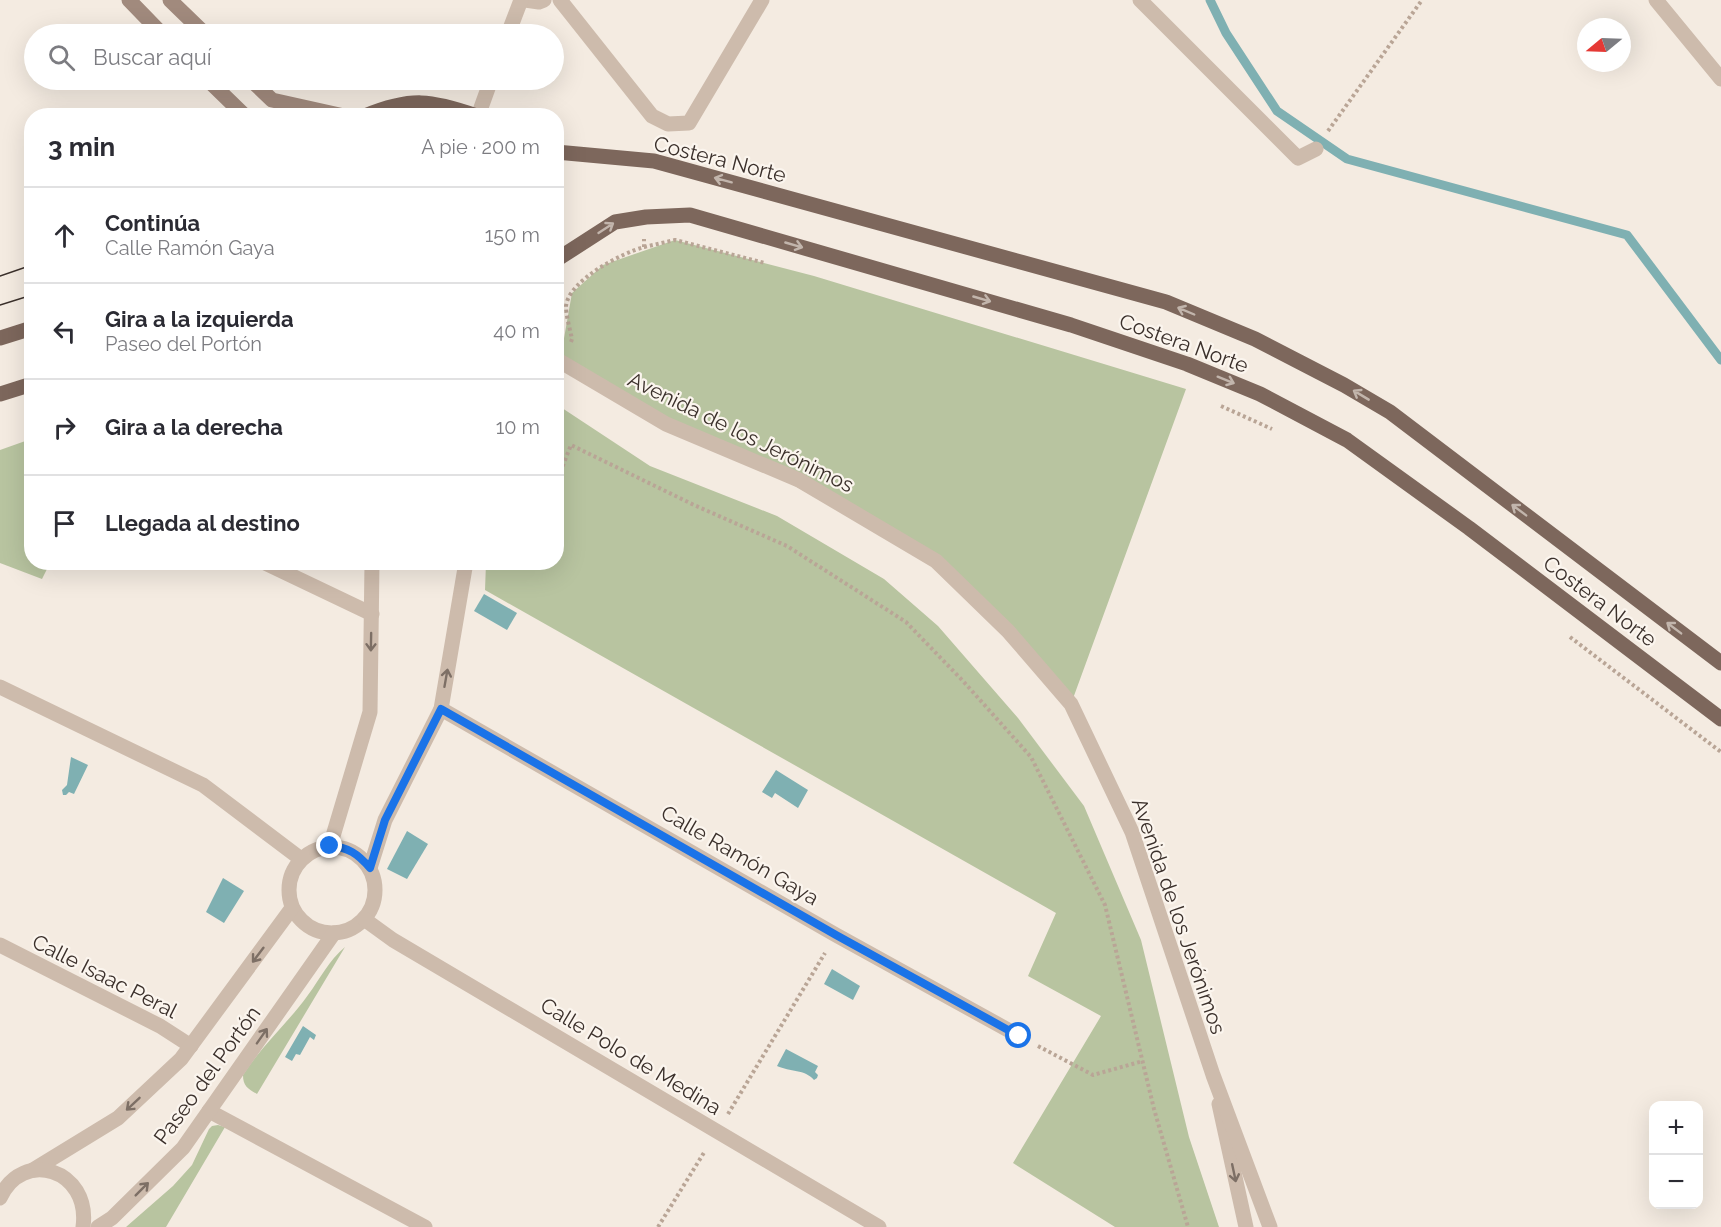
<!DOCTYPE html>
<html lang="es">
<head>
<meta charset="utf-8">
<style>
	body { margin:0; font-family:Raleway,sans-serif; background:#f2f2f3; color:#2b2b33 }
	.controls { position:absolute; right:18px; bottom:18px; display:grid; overflow:hidden; border-radius:12px; box-shadow:0 6px 24px #0002 }
	.controls button { width:54px; height:54px; display:grid; place-items:center; padding:0; border:0; border-bottom:2px solid #e1e1e2; background:#fff; color:#2b2b33; font:30px sans-serif }
	.compass { position:absolute; left:1577px; top:18px; width:54px; height:54px; border-radius:50%; background:#fff; box-shadow:0 6px 24px #0002; rotate:251deg }
	.stop { position:absolute; width:18px; height:18px; margin:-14px; border:4px solid #1a73e8; border-radius:50%; background:#fff }
	.stop.end { background:#1a73e8; border-color:#fff; box-shadow:0 2px 6px #0008 }
	.list { margin:0; padding:0; list-style:none }
	h2 { display:flex; justify-content:space-between; align-items:center; height:78px; margin:0; padding:0 24px; font-size:26px }
	h2 small { font-size:20px; font-weight:400; color:#7c7c81 }
	.list li { display:grid; grid-template-columns:39px 1fr auto; gap:18px; align-items:center; box-sizing:border-box; height:96px; padding:0 24px; border-top:2px solid #e1e1e2 }
	.list b { display:block; font-size:22px; white-space:nowrap }
	.list p { margin:0; font-size:20px; white-space:nowrap; color:#7c7c81 }
	.list em { font-size:20px; font-style:normal; color:#7c7c81 }
	.icon { flex:none; width:33px; height:33px; fill:none; stroke:currentColor; stroke-width:2; stroke-linecap:round; stroke-linejoin:round }
	.map { position:relative; flex:none; width:1721px; height:1227px; overflow:hidden }
	.search { position:absolute; background:#fff; box-shadow:0 6px 24px #0002; left:24px; top:24px; width:540px; height:66px; display:flex; align-items:center; gap:15px; box-sizing:border-box; padding:0 21px; border-radius:33px; color:#7c7c81; font-size:22px }
	.panel { position:absolute; background:#fff; box-shadow:0 6px 24px #0002; left:24px; top:108px; width:540px; height:462px; border-radius:24px }
	.map>svg:first-child { display:block }
	.green { fill:#b8c4a0 }
	.water { fill:#7fb0b2 }
	.lines { fill:none; stroke-linecap:round; stroke-linejoin:round }
	.stream { stroke:#7fb0b2; stroke-width:9 }
	.path { stroke:#b9a596; stroke-width:4; stroke-dasharray:3 3; stroke-linecap:butt }
	.service { stroke:#cdbbac; stroke-width:15 }
	.minor { stroke:#cdbbac; stroke-width:15 }
	.tertiary { stroke:#cdbbac; stroke-width:15 }
	.secondary { stroke:#a18a7d; stroke-width:15 }
	.primary { stroke:#7d675c; stroke-width:15 }
	.tram { stroke:#3b302b; stroke-width:1.5 }
	.oneway { stroke:#c2b5ac }
	.oneway2 { stroke:#7d6f65 }
	.route { stroke:#1a73e8; stroke-width:8 }
	.labels { text-anchor:middle; dominant-baseline:central; stroke-width:4.5; stroke-linejoin:round; paint-order:stroke }
	.street-label { font-size:21px; fill:#3b302b; stroke:#fbf5ee }
</style>
</head>
<body>
<div class="map">
<svg width="1721" height="1227" viewBox="0 0 1721 1227">
	<rect width="100%" height="100%" fill="#f4ebe1"/>
	<!-- green -->
	<g class="green">
		<polygon points="675,240 814,276 1186,389 1071,704 936,561 560,361 572,293 603,265"/>
		<polygon points="559,406 650,466 777,516 884,579 938,626 1018,718 1084,806 1141,940 1189,1137 1219,1227 1115,1227 1013,1163 1101,1016 1028,976 1056,913 485,590 486,563 556,562 556,412"/>
		<polygon points="31,439 32,562 50,563 42,579 0,563 0,450"/>
		<path d="M 345,947 L 257,1094 C 248,1089 243,1086 243,1075 C 261,1046 288,1023 308,995 C 320,979 329,960 345,947 Z"/>
		<polygon points="218,1125 225,1127 166,1227 126,1227 173,1186 192,1165 209,1129 212,1126"/>
	</g>
	<!-- water -->
	<g class="water">
		<polygon points="484,594 517,613 507,630 474,611"/>
		<polygon points="71,757 88,765 74,794 69,792 66,795 63,795 62,790 67,785"/>
		<polygon points="776,770 808,790 798,808 775,793 772,798 762,792"/>
		<polygon points="407,831 428,844 407,879 387,869"/>
		<polygon points="223,878 244,891 224,923 206,912"/>
		<polygon points="832,969 860,986 853,1000 824,984"/>
		<polygon points="303,1026 316,1035 314,1040 310,1037 300,1055 296,1054 292,1061 285,1057"/>
		<path d="M 786,1049 L 818,1066 L 815,1072 L 818,1075 L 817,1078 L 814,1080 C 805,1069 790,1072 777,1066 Z"/>
	</g>
	<g class="lines">
		<!-- stream -->
		<polyline class="stream" points="1210,0 1226,33 1277,111 1347,159 1627,235 1721,360"/>
		<!-- path -->
		<g class="path">
			<polyline points="1328,131 1422,0"/>
			<polyline points="644,247 675,240 765,263"/>
			<path d="M 571,342 L 572,339 C 570,329 566,316 566,306 C 569,280 622,253 644,247 L 644,239"/>
			<polyline points="1221,406 1272,429"/>
			<polyline points="556,483 571,445 694,505 787,546 906,622 963,681 1031,757 1105,905 1154,1109 1188,1227"/>
			<polyline points="1570,637 1721,752"/>
			<polyline points="1038,1046 1093,1075 1143,1061"/>
			<polyline points="728,1114 825,953"/>
			<polyline points="658,1227 705,1151"/>
		</g>
		<!-- service -->
		<polyline class="service" points="560,0 652,116 668,124 689,123 762,0"/>
		<!-- minor -->
		<g class="minor">
			<polyline points="525,0 539,2 544,0"/>
			<polyline points="1140,0 1298,158 1316,149"/>
			<polyline points="1656,0 1721,79"/>
			<polyline points="508,34 521,0"/>
			<polyline points="478,116 491,80"/>
			<polyline points="263,562 372,614"/>
			<polyline points="0,687 203,785 301,859"/>
			<polyline points="441,709 836,935 1019,1036"/>
			<polyline points="330,846 370,712 372,563"/>
			<circle cx="332" cy="890" r="43"/>
			<polyline points="370,868 385,820 441,709 466,562"/>
			<polyline points="364,919 393,940 879,1227"/>
			<polyline points="0,945 160,1026 191,1046"/>
			<polyline points="1219,1104 1246,1227"/>
			<polyline points="209,1111 425,1227"/>
			<polyline points="33,1170 118,1118 181,1059 292,908"/>
			<path d="M 0,1198 C 22,1148 91,1169 83,1227"/>
			<polyline points="98,1227 112,1218 183,1148 334,933"/>
		</g>
		<!-- tertiary -->
		<polyline class="tertiary" points="556,359 666,424 799,480 936,561 1008,631 1071,704 1132,832 1213,1075 1270,1227"/>
		<!-- secondary -->
		<g class="secondary">
			<polyline points="129,0 162,34"/>
			<polyline points="170,0 205,34"/>
			<polyline points="208,80 245,116"/>
			<polyline points="251,80 272,100 344,116"/>
		</g>
		<!-- primary -->
		<g class="primary">
			<path d="M 365,116 C 411,97 431,100 477,116"/>
			<polyline points="556,152 654,161 1166,302 1255,339 1344,385 1390,412 1721,663"/>
			<polyline points="556,260 615,222 646,217 690,215 1071,325 1187,364 1260,394 1347,440 1469,528 1721,719"/>
			<polyline points="0,338 32,328"/>
			<polyline points="0,394 32,384"/>
		</g>
		<!-- tram -->
		<g class="tram">
			<polyline points="0,276 32,265"/>
			<polyline points="0,305 32,295"/>
		</g>
	</g>
	<!-- one-way arrows -->
	<defs><path id="oneway-shaft" d="M-6 0H5M1.5-3L5.5 0L1.5 3" fill="none" stroke-width="1.6" stroke-linecap="round" stroke-linejoin="round" transform="scale(1.5)"/></defs>
	<g class="oneway">
		<use href="#oneway-shaft" transform="translate(723 180) rotate(-165)"/>
		<use href="#oneway-shaft" transform="translate(606 228) rotate(-33)"/>
		<use href="#oneway-shaft" transform="translate(794 245) rotate(16)"/>
		<use href="#oneway-shaft" transform="translate(982 299) rotate(16)"/>
		<use href="#oneway-shaft" transform="translate(1186 311) rotate(-157)"/>
		<use href="#oneway-shaft" transform="translate(1226 380) rotate(22)"/>
		<use href="#oneway-shaft" transform="translate(1361 395) rotate(-149)"/>
		<use href="#oneway-shaft" transform="translate(1519 510) rotate(-143)"/>
		<use href="#oneway-shaft" transform="translate(1674 628) rotate(-143)"/>
	</g>
	<g class="oneway2">
		<use href="#oneway-shaft" transform="translate(371 642) rotate(91)"/>
		<use href="#oneway-shaft" transform="translate(446 678) rotate(-80)"/>
		<use href="#oneway-shaft" transform="translate(258 955) rotate(127)"/>
		<use href="#oneway-shaft" transform="translate(262 1036) rotate(-55)"/>
		<use href="#oneway-shaft" transform="translate(133 1104) rotate(137)"/>
		<use href="#oneway-shaft" transform="translate(1234 1173) rotate(78)"/>
		<use href="#oneway-shaft" transform="translate(142 1189) rotate(-45)"/>
	</g>
	<g class="lines">
		<!-- route -->
		<path class="route" d="M 330,846 C 348,847 358,854 370,868 L 385,820 L 441,709 L 836,935 L 1019,1036"/>
	</g>
	<g class="labels">
		<!-- street labels -->
		<g class="street-label">
			<text transform="translate(720 159) rotate(14)">Costera Norte</text>
			<text transform="translate(1184 343) rotate(20)">Costera Norte</text>
			<text transform="translate(741 432) rotate(26)">Avenida de los Jerónimos</text>
			<text transform="translate(1600 601) rotate(37)">Costera Norte</text>
			<text transform="translate(740 855) rotate(30)">Calle Ramón Gaya</text>
			<text transform="translate(1179 916) rotate(71)">Avenida de los Jerónimos</text>
			<text transform="translate(105 976) rotate(27)">Calle Isaac Peral</text>
			<text transform="translate(631 1056) rotate(31)">Calle Polo de Medina</text>
			<text transform="translate(207 1075) rotate(-54)">Paseo del Portón</text>
		</g>
	</g>
</svg>
<div class="controls">
<button>+</button>
<button>−</button>
</div>
<svg class="compass" viewBox="-18 -18 36 36"><path d="M0-13l5 13h-10z" fill="#e53935"/><path d="M0 13l5-13h-10z" fill="#7c7c81"/></svg>
<div class="stop" style="left:1019px;top:1036px"></div>
<div class="stop end" style="left:330px;top:846px"></div>
<div class="search"><svg class="icon" aria-label="search" viewBox="0 0 24 24"><circle cx="10" cy="10" r="6"/><path d="M15 15l6 6"/></svg>Buscar aquí</div>
<section class="panel">
<h2>3 min<small>A pie · 200 m</small></h2>
<ul class="list">
<li><svg class="icon" aria-label="ahead" viewBox="0 0 24 24"><path d="M12 20V5M6 11l6-6 6 6"/></svg><div><b>Continúa</b><p>Calle Ramón Gaya</p></div><em>150 m</em></li>
<li><svg class="icon" aria-label="left" viewBox="0 0 24 24"><path d="M17 20v-9H6M10 6l-5 5 5 5"/></svg><div><b>Gira a la izquierda</b><p>Paseo del Portón</p></div><em>40 m</em></li>
<li><svg class="icon" aria-label="right" viewBox="0 0 24 24"><path d="M7 20v-9h11M14 6l5 5-5 5"/></svg><div><b>Gira a la derecha</b></div><em>10 m</em></li>
<li><svg class="icon" aria-label="arrive" viewBox="0 0 24 24"><path d="M6 21V4h12l-3 4 3 4H6"/></svg><div><b>Llegada al destino</b></div></li>
</ul>
</section>
</div>
</body>
</html>
